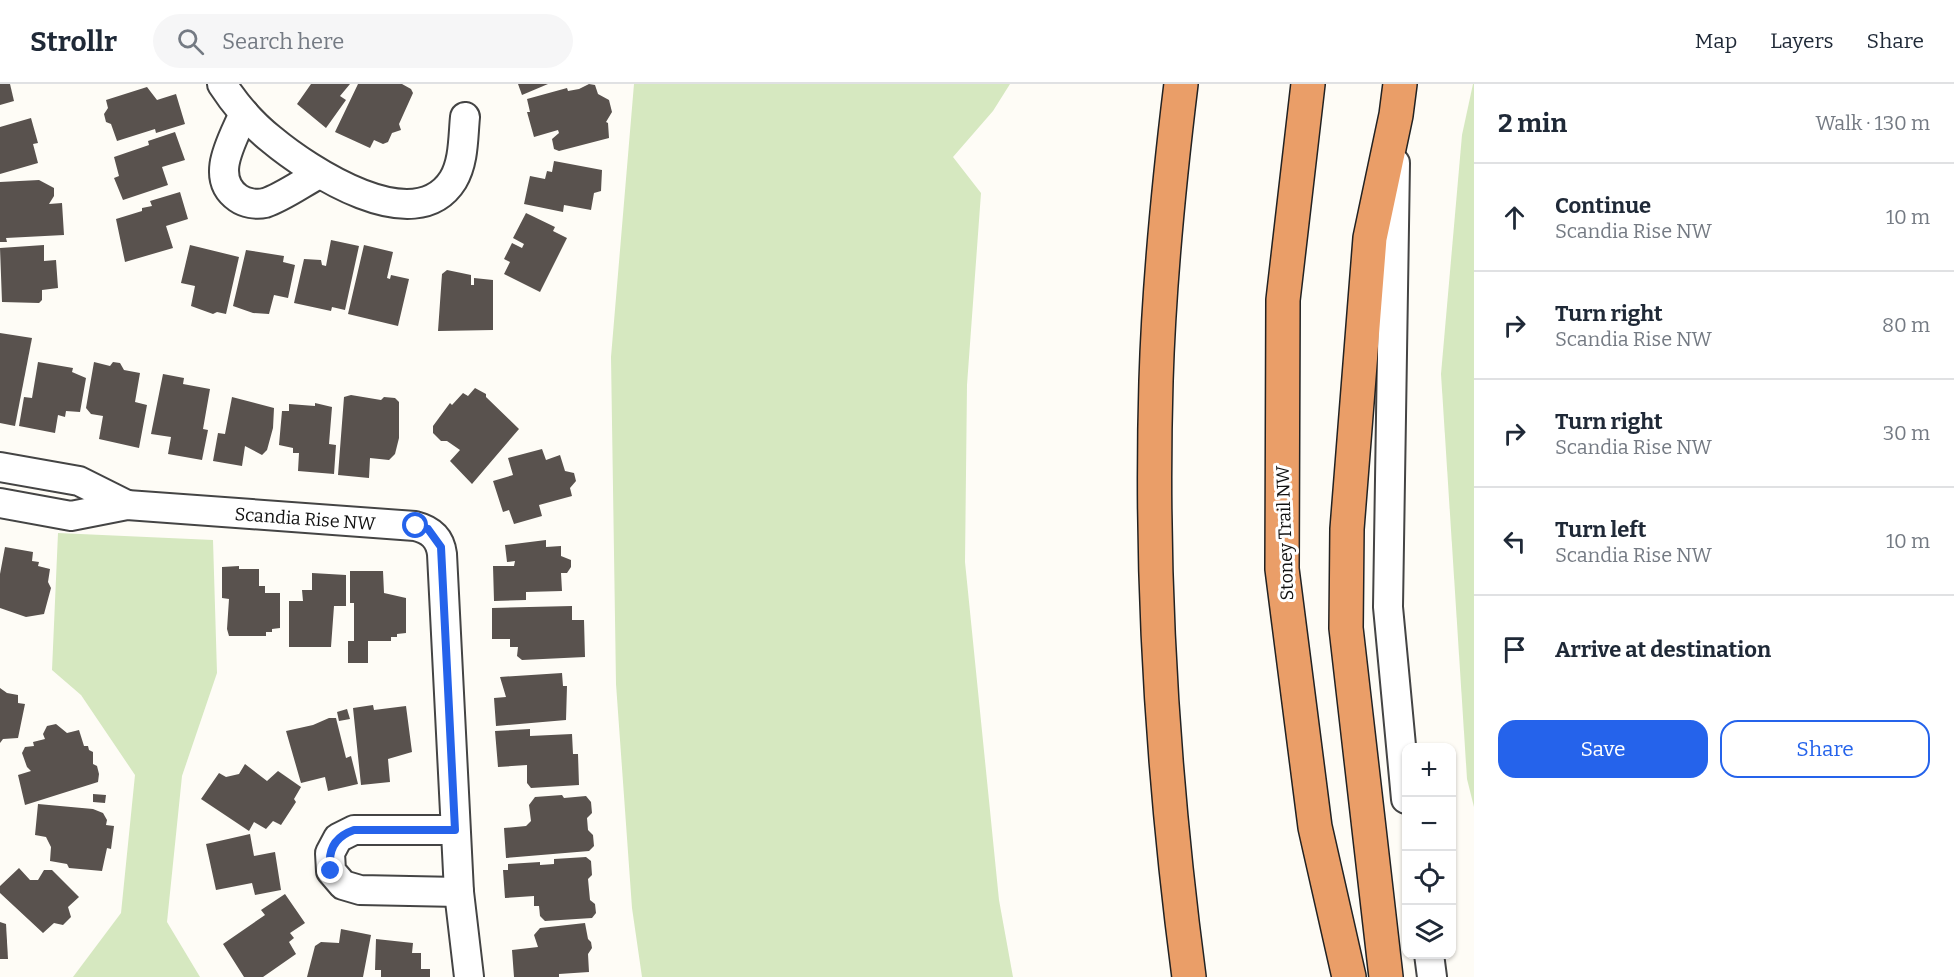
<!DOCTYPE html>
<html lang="en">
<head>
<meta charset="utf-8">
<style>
	body { margin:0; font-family:Bitter,serif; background:#f6f6f7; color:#1f2937 }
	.controls { position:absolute; right:18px; bottom:18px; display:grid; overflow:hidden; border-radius:12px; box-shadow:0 2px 4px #0004 }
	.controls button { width:54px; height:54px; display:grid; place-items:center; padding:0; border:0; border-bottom:2px solid #e0e1e3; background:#fff; color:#1f2937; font:30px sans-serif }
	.stop { position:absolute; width:18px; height:18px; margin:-14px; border:4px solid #2563eb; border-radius:50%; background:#fff }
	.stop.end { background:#2563eb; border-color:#fff; box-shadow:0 2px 6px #0008 }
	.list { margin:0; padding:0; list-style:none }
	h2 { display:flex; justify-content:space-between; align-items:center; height:78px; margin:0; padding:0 24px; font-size:26px }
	h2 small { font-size:20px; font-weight:400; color:#747a83 }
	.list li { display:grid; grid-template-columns:39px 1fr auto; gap:18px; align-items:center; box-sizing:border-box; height:108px; padding:0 24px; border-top:2px solid #e0e1e3 }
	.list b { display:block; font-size:22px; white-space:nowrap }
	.list p { margin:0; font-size:20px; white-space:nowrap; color:#747a83 }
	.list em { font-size:20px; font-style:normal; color:#747a83 }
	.actions { display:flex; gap:12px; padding:18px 24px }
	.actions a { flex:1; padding:14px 0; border:2px solid #2563eb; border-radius:18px; text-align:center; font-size:21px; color:#2563eb }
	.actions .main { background:#2563eb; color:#fff }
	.icon { flex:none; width:33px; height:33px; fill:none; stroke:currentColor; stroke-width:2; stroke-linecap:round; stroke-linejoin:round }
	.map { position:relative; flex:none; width:1474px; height:893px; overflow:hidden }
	header { display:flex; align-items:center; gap:36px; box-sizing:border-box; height:84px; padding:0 30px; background:#fff; border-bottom:2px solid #e0e1e3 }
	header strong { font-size:28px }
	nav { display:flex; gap:33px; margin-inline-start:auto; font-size:21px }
	.search { width:420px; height:54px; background:#f6f6f7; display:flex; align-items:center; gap:15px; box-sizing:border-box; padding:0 21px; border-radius:33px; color:#747a83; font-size:22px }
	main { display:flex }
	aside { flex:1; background:#fff }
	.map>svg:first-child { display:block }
	.green { fill:#d6e8c0 }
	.building { fill:#59524e }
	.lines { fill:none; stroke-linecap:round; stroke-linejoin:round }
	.minor-casing { stroke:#444; stroke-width:32 }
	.highway-casing { stroke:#222; stroke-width:36 }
	.minor { stroke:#fff; stroke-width:28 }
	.highway { stroke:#ea9e68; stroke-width:33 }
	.route { stroke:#2563eb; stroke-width:8 }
	.labels { text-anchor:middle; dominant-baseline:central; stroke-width:6; stroke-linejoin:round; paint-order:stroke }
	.street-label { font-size:18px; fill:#111; stroke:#fff }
</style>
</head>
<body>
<header>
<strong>Strollr</strong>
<div class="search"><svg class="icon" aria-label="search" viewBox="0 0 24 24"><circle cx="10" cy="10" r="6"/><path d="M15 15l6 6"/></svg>Search here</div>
<nav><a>Map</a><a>Layers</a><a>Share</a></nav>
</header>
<main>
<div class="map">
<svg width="1474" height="893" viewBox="0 0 1474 893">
	<rect width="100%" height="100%" fill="#fefcf6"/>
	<!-- green -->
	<g class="green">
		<polygon points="634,0 1010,0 993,27 953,73 981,109 967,301 965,478 999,816 1013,893 642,893 632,824 616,600 611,273"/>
		<polygon points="1473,0 1474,0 1474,723 1467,695 1441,290 1462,51"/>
		<polygon points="58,449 213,456 217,589 182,692 167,838 200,893 73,893 121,829 135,691 81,611 52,586"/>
	</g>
	<!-- building -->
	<g class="building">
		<polygon points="0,0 10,0 14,17 0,21"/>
		<polygon points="311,0 350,0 340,12 346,16 326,44 297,20"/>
		<polygon points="358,0 402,0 411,5 413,9 399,40 401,46 392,49 388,58 383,60 374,56 370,64 335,48"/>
		<polygon points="518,0 548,0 522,11"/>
		<polygon points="589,0 595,1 598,10 609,16 612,28 606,38 608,39 609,54 559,67 554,65 552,55 559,49 558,46 534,53 527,28 530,28 527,15 567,4 568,7 579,5"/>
		<polygon points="147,3 157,16 176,10 185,40 156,49 155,45 117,57 111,40 106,38 104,30 108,24 106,16"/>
		<polygon points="31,34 38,59 33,60 38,79 0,90 0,43"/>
		<polygon points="175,48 185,76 162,83 168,101 123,116 114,94 119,92 114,73 149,61 148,57"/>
		<polygon points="554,77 602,86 601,107 594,109 591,126 564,121 563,128 524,120 530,92 545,95 547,87 552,88"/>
		<polygon points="39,96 54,104 54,112 49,120 62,119 64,151 6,154 7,158 0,158 0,98"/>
		<polygon points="180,108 188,135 166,142 173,164 125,178 116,135 142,127 142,124 152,122 150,117"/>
		<polygon points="526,129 555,143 553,147 567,154 540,208 504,190 510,178 504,175 512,159 522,164 524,160 513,154"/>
		<polygon points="331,156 359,162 345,226 332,223 331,227 294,219 304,175 321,176 322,181 326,182"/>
		<polygon points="44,161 44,177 56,176 58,204 42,206 42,216 39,219 2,218 0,164"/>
		<polygon points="190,161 239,173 226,230 217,228 213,230 191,222 195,202 181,199"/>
		<polygon points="364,161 393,168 387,194 390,195 391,191 409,195 398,242 348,230"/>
		<polygon points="246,166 284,172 283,178 295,181 288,214 274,211 269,230 253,229 233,222"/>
		<polygon points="447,186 471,191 471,201 474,201 474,194 493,196 493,246 438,247 442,190"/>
		<polygon points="0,249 32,254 15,342 0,339"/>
		<polygon points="38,278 73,284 72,288 86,294 80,328 66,327 65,333 58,331 55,349 19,342 24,313 32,314"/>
		<polygon points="94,278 110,282 113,278 120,279 124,286 140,289 135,318 147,321 139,364 99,355 103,332 91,330 86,324"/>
		<polygon points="163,290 184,294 183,300 210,305 203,345 208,346 202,376 168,370 171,353 151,350"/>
		<polygon points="475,304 486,310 486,313 519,345 472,400 450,377 460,366 447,357 441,357 433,349 433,342 450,319 452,321 463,309 468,312"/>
		<polygon points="351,311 381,316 384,313 395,314 399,318 399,354 395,370 389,376 370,374 369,394 338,391 344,313"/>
		<polygon points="232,313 274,324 273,344 267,366 262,371 245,362 242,382 213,377 218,349 225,350"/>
		<polygon points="315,319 332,323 329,360 336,361 334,390 298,387 299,369 293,369 293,364 279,361 282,327 289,327 289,320 315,322"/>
		<polygon points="542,365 546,376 560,371 565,387 574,389 576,397 570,404 572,412 539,421 542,432 514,440 509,426 503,428 493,397 513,391 508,374"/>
		<polygon points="546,456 546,463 561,462 561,472 571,476 571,483 567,489 561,489 562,507 526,508 526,516 494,517 493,482 514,482 515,477 507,478 505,461"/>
		<polygon points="5,463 33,468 32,477 39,478 38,482 50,485 48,498 51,504 44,530 26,533 0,524 0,490"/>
		<polygon points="239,482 239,485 259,485 259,502 265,502 265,509 280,509 280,544 272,545 272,548 266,548 266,552 229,552 227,545 229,515 222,514 222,483"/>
		<polygon points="350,487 383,487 384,509 406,514 406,549 397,550 397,553 391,553 391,557 368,557 368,579 348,579 348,557 354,557 354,519 350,519"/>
		<polygon points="312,489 346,491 346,522 334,522 331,563 289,563 289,517 303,517 302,506 312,506"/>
		<polygon points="572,522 572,536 584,536 585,573 522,576 517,572 518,563 510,563 510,555 492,555 492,524"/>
		<polygon points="562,589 563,602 567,602 566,636 496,642 494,614 506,613 500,593"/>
		<polygon points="0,604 7,609 18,611 18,619 25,620 18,654 3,655 0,659"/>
		<polygon points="373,621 374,626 406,622 412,668 388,675 390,698 361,701 353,624"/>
		<polygon points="347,625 350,635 339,637 337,628"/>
		<polygon points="329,634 336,634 346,674 351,672 358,700 328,707 325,693 301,699 286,647 313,641"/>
		<polygon points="56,640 67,649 79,646 84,662 88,662 89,666 93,668 93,680 97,682 99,690 98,698 25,721 18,691 31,687 27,683 22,669 25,663 34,662 33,658 45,655 43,650 47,642"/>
		<polygon points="530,645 530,652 572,650 573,670 578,670 579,701 531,704 527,699 527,681 498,683 495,647"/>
		<polygon points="245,680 267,697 278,687 301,703 294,715 296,718 281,741 273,737 266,745 254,738 249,747 201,715 219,689 226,693 239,690"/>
		<polygon points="93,710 106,711 105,719 93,718"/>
		<polygon points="562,711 564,714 586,712 591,718 592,729 587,734 588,746 593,751 594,762 589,767 506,774 504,744 526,742 531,737 529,721 535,713"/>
		<polygon points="38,720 93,725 103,729 107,736 106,741 114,742 111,765 107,764 102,787 69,784 67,780 50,777 51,763 46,753 35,751"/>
		<polygon points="250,750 254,772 275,768 281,806 255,811 252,799 216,806 206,760"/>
		<polygon points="586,773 591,777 592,791 588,795 590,816 595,820 596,829 592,834 545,837 540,832 539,822 534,822 534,812 505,814 503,786 508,786 508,780 540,778 540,781 554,780 554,775"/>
		<polygon points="19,784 30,796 38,796 44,786 52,786 79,813 68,823 71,833 63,841 54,839 43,849 0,809 0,802"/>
		<polygon points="285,810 305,839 290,849 294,854 289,858 296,870 263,893 244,893 223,860 265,831 261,826"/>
		<polygon points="0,838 6,840 8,875 0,875"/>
		<polygon points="585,839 588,855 591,858 592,864 588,870 589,888 559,890 559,893 514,893 512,866 538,863 534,851 540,844"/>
		<polygon points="341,845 371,851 363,893 307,893 315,862 321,858 339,859"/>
		<polygon points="376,855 413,859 412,869 421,869 421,885 430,885 430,893 381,893 381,886 375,886"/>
	</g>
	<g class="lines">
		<defs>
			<g id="minor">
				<path d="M 222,0 C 235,20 252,40 271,55 C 308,86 415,157 453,96 C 464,78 463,53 465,33"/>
				<path d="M 244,29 C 234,54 208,93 238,114 C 245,119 256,121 265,119 C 283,113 302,99 319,90"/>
				<polyline points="1395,79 1388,523 1406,715"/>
				<polyline points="0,383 79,397 127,421"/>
				<path d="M 0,419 L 71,432 L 127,421 L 415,442 C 431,446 440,454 442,470 L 459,808 L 469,893"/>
				<polyline points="455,746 354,746 338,754 330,769 331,787 343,801 360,806 459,808"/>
				<polyline points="1429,870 1432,893"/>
			</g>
			<g id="highway">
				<path d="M 1181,0 C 1169,98 1159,198 1156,297 C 1150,497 1163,696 1189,893"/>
				<polyline points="1308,0 1283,216 1282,485 1315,743 1349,893"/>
				<polyline points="1386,893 1346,544 1347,445 1370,154 1396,31 1400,0"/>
			</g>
		</defs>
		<!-- minor casing -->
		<use href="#minor" class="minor-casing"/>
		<!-- highway casing -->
		<use href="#highway" class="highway-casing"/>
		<!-- minor -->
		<use href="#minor" class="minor"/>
		<!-- highway -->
		<use href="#highway" class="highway"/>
	</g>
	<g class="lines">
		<!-- route -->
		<path class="route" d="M 331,787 C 327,767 334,753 354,746 L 455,746 L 441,463 L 428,445 L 416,442"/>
	</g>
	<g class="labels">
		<!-- street labels -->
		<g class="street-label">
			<text transform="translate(305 435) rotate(4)">Scandia Rise NW</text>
			<text transform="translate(1285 449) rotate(-92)">Stoney Trail NW</text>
		</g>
	</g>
</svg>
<div class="controls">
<button>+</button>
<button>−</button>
<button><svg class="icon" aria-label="locate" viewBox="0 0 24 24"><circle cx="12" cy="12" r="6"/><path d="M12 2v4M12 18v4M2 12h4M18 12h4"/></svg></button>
<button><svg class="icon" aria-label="layers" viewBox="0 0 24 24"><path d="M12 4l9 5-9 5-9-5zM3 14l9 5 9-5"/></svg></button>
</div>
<div class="stop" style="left:416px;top:442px"></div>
<div class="stop end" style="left:331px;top:787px"></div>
</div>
<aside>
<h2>2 min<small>Walk · 130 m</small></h2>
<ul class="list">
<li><svg class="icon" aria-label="ahead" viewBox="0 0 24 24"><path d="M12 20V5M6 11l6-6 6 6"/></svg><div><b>Continue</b><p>Scandia Rise NW</p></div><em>10 m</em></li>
<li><svg class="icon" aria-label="right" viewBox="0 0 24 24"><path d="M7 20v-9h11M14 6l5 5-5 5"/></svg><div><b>Turn right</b><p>Scandia Rise NW</p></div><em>80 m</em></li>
<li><svg class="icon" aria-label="right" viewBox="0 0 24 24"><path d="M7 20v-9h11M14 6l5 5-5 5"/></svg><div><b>Turn right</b><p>Scandia Rise NW</p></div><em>30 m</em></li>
<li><svg class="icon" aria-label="left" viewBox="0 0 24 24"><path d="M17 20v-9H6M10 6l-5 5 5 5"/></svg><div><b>Turn left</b><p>Scandia Rise NW</p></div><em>10 m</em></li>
<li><svg class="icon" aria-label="arrive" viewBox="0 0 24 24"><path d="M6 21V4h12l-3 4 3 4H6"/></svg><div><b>Arrive at destination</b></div></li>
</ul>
<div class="actions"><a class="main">Save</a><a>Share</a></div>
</aside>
</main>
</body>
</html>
